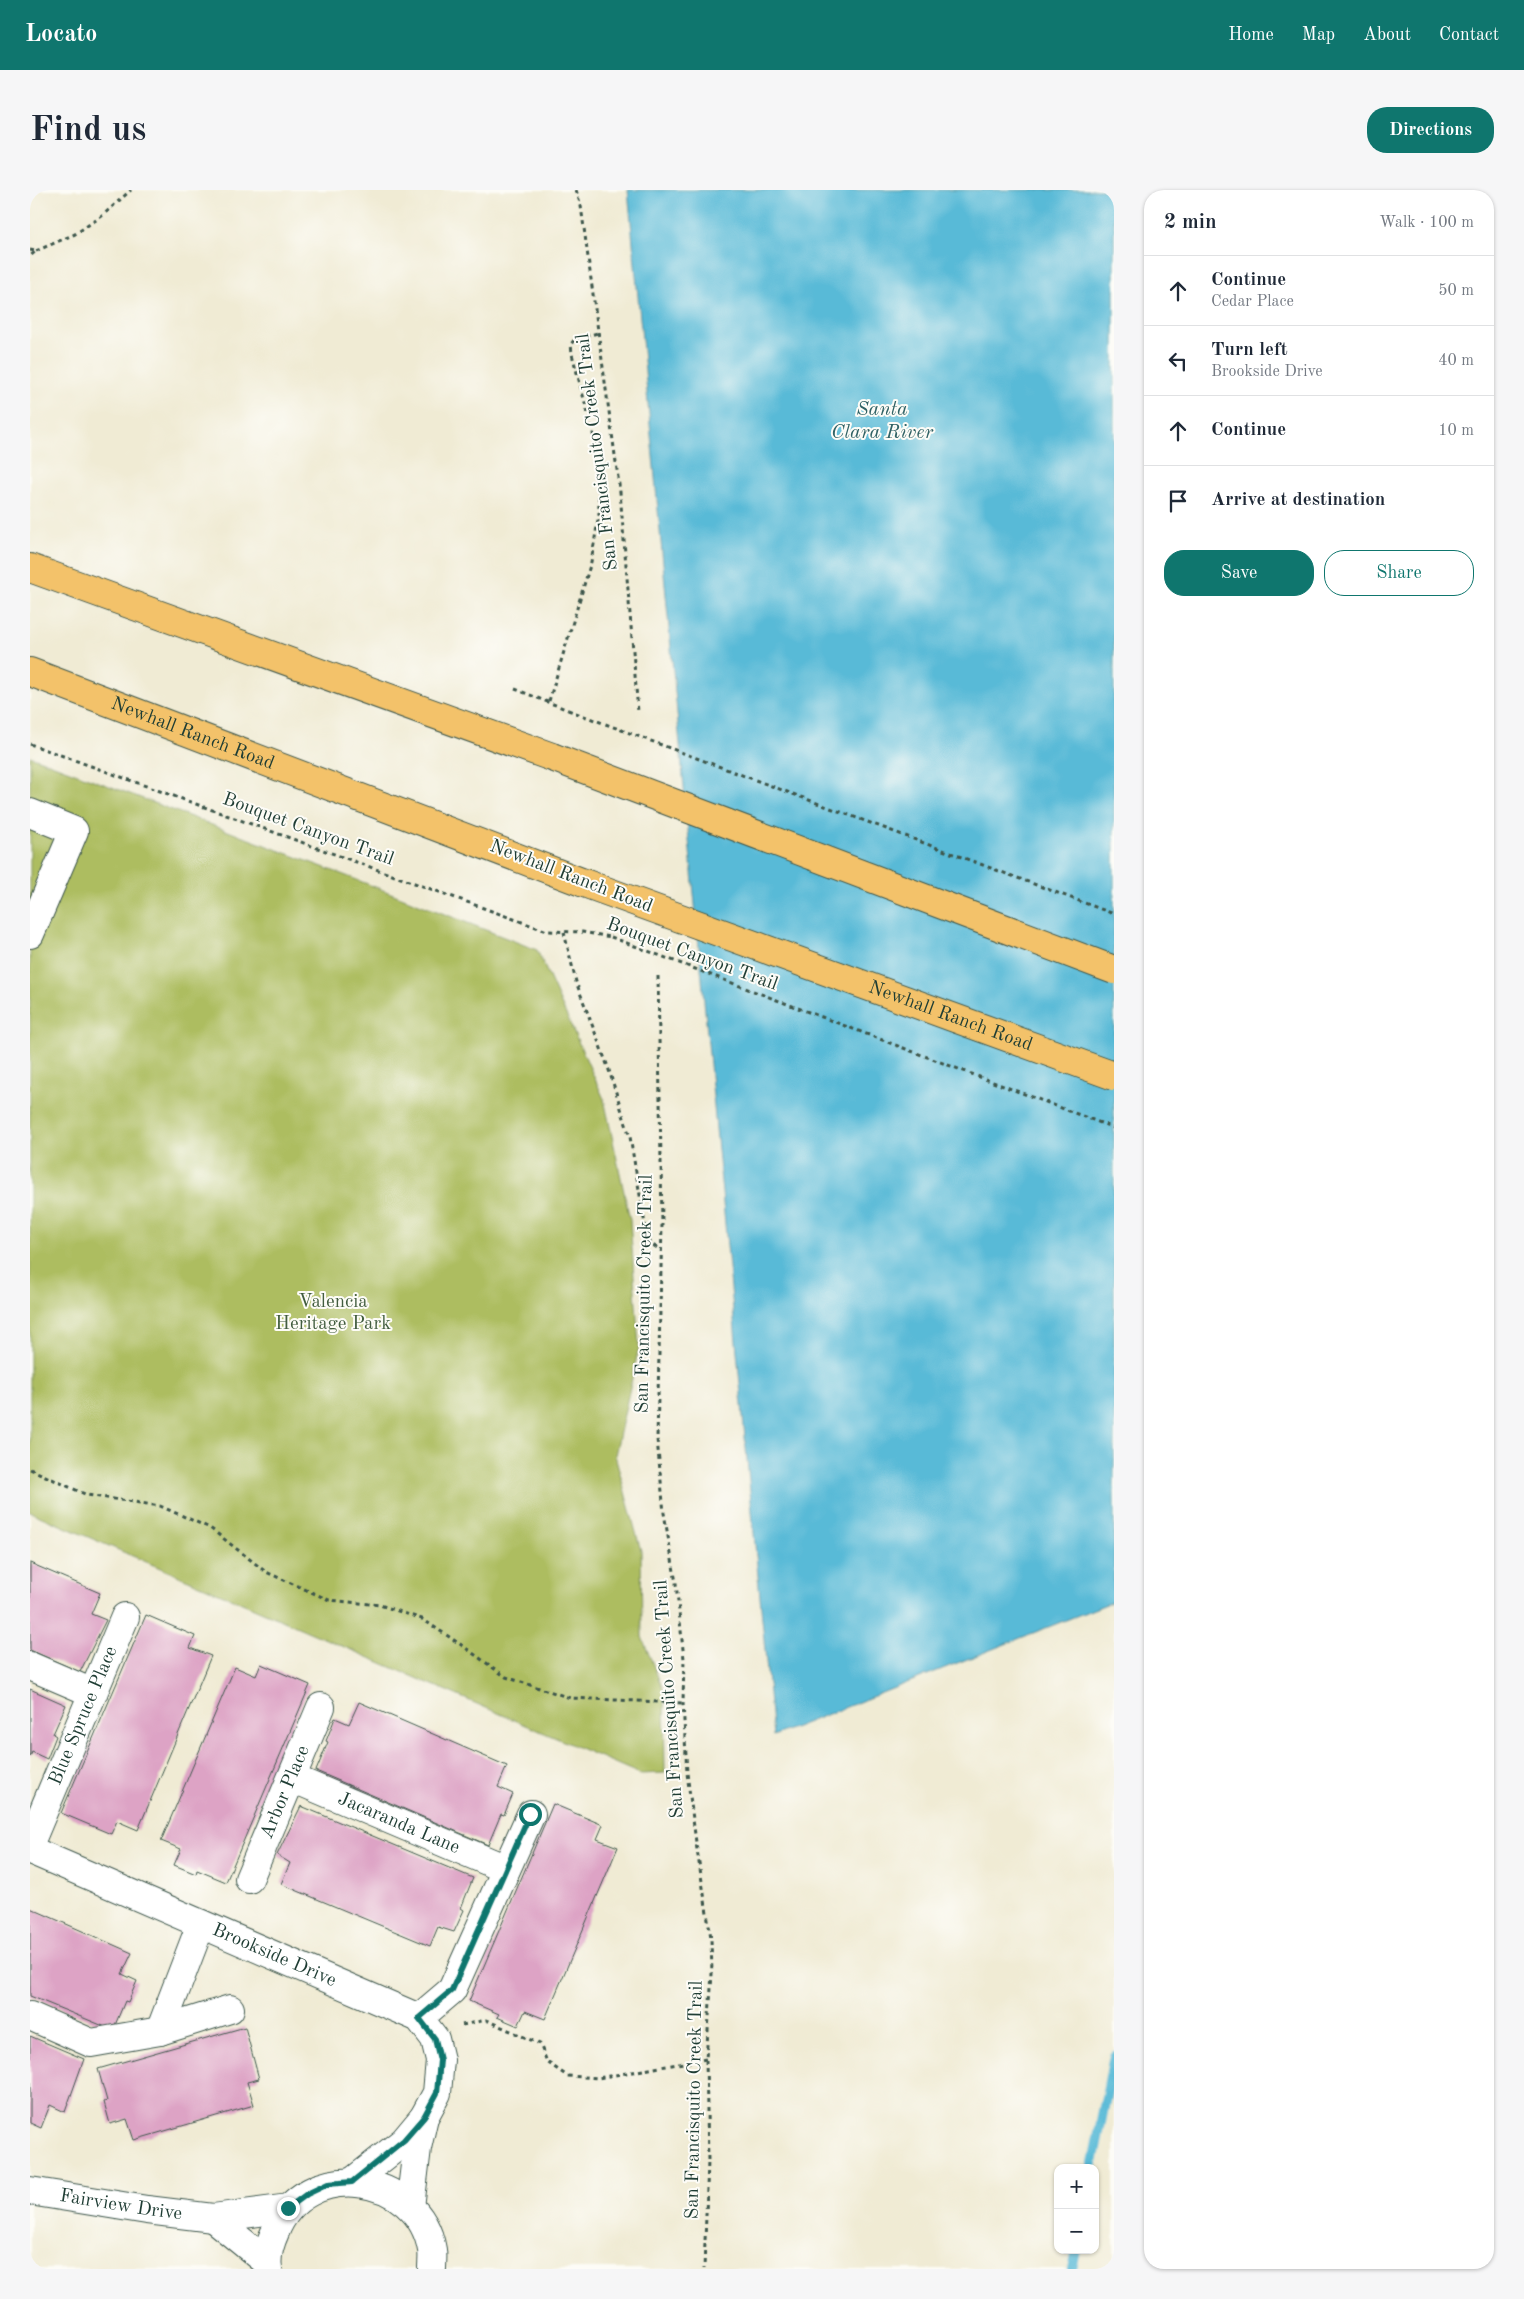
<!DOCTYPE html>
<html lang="en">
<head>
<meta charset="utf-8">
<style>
	body { margin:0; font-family:"Old Standard TT",serif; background:#f6f6f7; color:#1f2937 }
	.controls { position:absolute; right:15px; bottom:15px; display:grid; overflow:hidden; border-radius:10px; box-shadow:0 1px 4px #0004 }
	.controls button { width:45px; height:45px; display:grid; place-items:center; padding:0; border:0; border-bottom:1px solid #e0e1e3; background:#fff; color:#1f2937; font:25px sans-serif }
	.stop { position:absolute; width:15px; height:15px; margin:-11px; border:4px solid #0f766e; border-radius:50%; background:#fff }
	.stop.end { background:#0f766e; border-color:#fff; box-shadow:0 1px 5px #0008 }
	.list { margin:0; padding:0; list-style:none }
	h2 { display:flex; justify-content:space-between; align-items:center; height:65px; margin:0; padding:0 20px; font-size:21px }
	h2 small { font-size:16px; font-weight:400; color:#747a83 }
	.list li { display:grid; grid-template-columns:32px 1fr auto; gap:15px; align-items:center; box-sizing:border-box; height:70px; padding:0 20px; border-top:1px solid #e0e1e3 }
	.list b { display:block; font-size:19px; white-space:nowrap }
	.list p { margin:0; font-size:16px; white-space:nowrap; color:#747a83 }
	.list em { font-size:16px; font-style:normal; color:#747a83 }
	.actions { display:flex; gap:10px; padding:15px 20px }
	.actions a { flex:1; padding:11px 0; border:1px solid #0f766e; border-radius:20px; text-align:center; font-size:18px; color:#0f766e }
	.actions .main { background:#0f766e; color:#fff }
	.icon { flex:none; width:28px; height:28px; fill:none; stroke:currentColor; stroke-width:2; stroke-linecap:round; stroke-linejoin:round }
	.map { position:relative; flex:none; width:1084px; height:2079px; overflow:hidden; border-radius:20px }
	header { display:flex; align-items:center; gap:30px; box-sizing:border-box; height:70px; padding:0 25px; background:#0f766e; color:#fff }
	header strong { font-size:24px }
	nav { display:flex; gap:28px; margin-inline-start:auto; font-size:18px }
	.intro { display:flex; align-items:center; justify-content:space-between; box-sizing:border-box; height:120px; padding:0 30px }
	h1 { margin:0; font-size:35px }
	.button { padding:12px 22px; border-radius:20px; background:#0f766e; color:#fff; font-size:18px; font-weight:700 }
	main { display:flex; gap:30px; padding:0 30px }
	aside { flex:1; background:#fff; border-radius:20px; box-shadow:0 1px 4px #0004 }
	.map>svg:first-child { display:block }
	.green { fill:#adbd60; stroke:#667d4a }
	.water { fill:#59bad7; stroke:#3c7c86 }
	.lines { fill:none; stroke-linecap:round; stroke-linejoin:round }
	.stream { stroke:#59bad7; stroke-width:10 }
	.building { fill:#dda3c5 }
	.minor-casing { stroke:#3e574c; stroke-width:30 }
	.major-casing { stroke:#3e574c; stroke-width:30 }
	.path { stroke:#3e574c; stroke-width:3; stroke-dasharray:4 4; stroke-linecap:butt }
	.minor { stroke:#fff; stroke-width:28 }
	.major { stroke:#f3c26a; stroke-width:28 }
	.major-bridge-casing { stroke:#3e574c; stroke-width:30; stroke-linecap:butt }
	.path-bridge { stroke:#3e574c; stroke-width:3; stroke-dasharray:4 4; stroke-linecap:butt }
	.major-bridge { stroke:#f3c26a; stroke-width:28 }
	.route { stroke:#0f766e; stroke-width:6 }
	.labels { text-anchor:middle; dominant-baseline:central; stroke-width:4; stroke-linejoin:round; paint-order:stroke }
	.street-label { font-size:19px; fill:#1f3d34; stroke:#fdfcf7 }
	.park-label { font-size:19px; fill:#425d3f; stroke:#fdfcf7 }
	.water-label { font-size:20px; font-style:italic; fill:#306265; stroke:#fdfcf7 }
</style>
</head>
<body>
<header>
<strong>Locato</strong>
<nav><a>Home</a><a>Map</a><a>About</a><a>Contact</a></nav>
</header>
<div class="intro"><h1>Find us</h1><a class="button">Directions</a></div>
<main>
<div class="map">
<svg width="1084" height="2079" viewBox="0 0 1084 2079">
	<rect width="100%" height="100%" fill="#fdfcf7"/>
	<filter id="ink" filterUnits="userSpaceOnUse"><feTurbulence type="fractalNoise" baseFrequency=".02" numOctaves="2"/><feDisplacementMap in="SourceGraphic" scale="10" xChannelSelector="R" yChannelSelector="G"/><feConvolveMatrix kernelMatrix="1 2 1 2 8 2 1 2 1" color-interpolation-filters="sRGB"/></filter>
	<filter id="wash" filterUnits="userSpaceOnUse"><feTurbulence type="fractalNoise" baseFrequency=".0096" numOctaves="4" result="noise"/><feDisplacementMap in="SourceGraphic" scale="20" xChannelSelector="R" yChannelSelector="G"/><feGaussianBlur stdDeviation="1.12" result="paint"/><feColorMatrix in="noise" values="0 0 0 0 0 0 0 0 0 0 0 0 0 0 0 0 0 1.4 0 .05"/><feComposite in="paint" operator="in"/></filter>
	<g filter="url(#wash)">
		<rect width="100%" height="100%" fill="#f0ebd4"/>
		<!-- green -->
		<polygon class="green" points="0,566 335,693 507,760 574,909 600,1030 609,1157 585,1265 611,1361 612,1447 634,1502 635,1583 610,1584 0,1322"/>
		<!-- water -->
		<polygon class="water" points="598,0 1084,0 1084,1411 743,1546"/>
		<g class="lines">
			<!-- stream -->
			<g class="stream">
				<polyline points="1062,1978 1084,1866"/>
				<polyline points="1042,2079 1046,2060"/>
			</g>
		</g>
		<g id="blocks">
			<!-- building -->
			<g class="building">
				<polygon points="0,1373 70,1403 61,1424 76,1430 50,1482 0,1460"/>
				<polygon points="116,1425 165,1446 160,1458 181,1466 108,1640 87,1631 81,1644 31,1623"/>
				<polygon points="231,1474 280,1495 196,1692 167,1680 166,1684 144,1675 151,1659 131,1651 205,1477 226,1486"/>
				<polygon points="0,1499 36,1515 23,1544 26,1546 17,1569 2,1562 0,1567"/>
				<polygon points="329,1512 477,1576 468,1597 483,1604 474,1625 471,1624 458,1655 286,1581 298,1552 296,1551 305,1528 319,1534"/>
				<polygon points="523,1614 573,1635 567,1649 588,1657 515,1829 495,1821 488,1836 467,1827 469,1824 439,1811"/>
				<polygon points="271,1616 443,1688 431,1718 434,1720 424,1742 408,1737 400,1756 251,1694 260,1673 247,1665"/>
				<polygon points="0,1718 102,1763 92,1784 107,1791 98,1812 95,1811 83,1840 0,1806"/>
				<polygon points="215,1837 229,1889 217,1892 224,1915 104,1950 97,1929 80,1934 74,1912 77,1911 68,1879"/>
				<polygon points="0,1846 54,1869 35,1922 20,1915 11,1938 0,1933"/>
			</g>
		</g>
	</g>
	<g filter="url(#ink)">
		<use href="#blocks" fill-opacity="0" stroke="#3e574c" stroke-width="1"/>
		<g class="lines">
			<defs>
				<g id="minor">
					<polyline points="0,623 44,641 0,744"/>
					<polyline points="0,1476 63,1503"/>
					<path id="s1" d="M 262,1588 L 476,1679"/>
					<path id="s2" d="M 0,1653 L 95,1427"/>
					<path id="s3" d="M 0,1660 L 389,1828 L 405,1849 L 410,1870 L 407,1903 L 394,1927"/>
					<path id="s4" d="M 219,1689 L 291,1517"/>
					<polyline points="0,1826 61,1853 130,1841 200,1819"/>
					<polyline points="389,1828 422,1800 501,1624"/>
					<polyline points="130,1841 171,1734"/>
					<polyline points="322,1992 374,1951 394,1927 387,1958 380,2017"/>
					<path id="s5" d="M 0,2001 L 117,2020 L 183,2028"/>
					<polyline points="237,2072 183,2028 259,2018"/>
					<path d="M 238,2079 C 236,2066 240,2053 245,2042 C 274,1967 389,1981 402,2060 C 403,2066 402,2073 402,2079"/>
				</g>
				<g id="major">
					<polyline points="0,378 522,567"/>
					<path id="s6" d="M 0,482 L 554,693"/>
				</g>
			</defs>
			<!-- minor casing -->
			<use href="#minor" class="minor-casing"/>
			<!-- major casing -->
			<use href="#major" class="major-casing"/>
			<!-- path -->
			<g class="path">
				<polyline points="546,0 551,16 590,302 608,522"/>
				<polyline points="0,60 6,61 0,66"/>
				<polyline points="6,61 45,44 72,26 101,0"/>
				<polyline points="485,499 538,520"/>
				<polyline points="519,511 561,372 569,324 568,277 563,243 542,164 541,154 545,149 568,143"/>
				<polyline points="0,554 517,741 552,742 581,747"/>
				<polyline points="534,742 546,792 578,877 600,947 617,1046 621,1054 632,1061"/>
				<polyline points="628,786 632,1034 627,1249 634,1323 646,1393 654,1469 653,1513 657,1583 667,1660 681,1748 682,1784 676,1869 678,1971 674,2079"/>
				<polyline points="0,1279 57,1305 130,1316 180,1338 236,1382 299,1410 350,1415 392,1429 430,1454 476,1487 540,1508 653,1513"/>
				<polyline points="432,1835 456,1830 510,1854 517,1872 537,1886 568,1888 676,1869"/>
			</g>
			<!-- minor -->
			<use href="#minor" class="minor"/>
			<!-- major -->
			<use href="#major" class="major"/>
			<defs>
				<g id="major-bridge">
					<polyline points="522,567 1084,780"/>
					<path id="s7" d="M 554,693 L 1084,886"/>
				</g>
			</defs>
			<!-- major-bridge casing -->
			<use href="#major-bridge" class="major-bridge-casing"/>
			<!-- path-bridge -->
			<g class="path-bridge">
				<polyline points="538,520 1084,724"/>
				<polyline points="581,747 1084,938"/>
			</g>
			<!-- major-bridge -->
			<use href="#major-bridge" class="major-bridge"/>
		</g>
	</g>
	<g class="lines" filter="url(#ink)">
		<!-- route -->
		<polyline class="route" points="258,2018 277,2004 298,1994 322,1992 374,1950 394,1927 407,1903 410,1870 405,1849 389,1828 422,1800 500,1624"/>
	</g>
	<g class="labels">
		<!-- street labels -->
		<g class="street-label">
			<text transform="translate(568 262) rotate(-97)">San Francisquito Creek Trail</text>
			<text stroke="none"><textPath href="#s6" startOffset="174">Newhall Ranch Road</textPath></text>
			<text transform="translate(278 640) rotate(20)">Bouquet Canyon Trail</text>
			<text transform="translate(541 687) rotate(21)">Newhall Ranch Road</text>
			<text transform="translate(662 765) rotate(20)">Bouquet Canyon Trail</text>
			<text stroke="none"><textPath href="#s7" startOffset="390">Newhall Ranch Road</textPath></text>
			<text transform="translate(615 1104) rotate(-89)">San Francisquito Creek Trail</text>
			<text transform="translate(640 1509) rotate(-94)">San Francisquito Creek Trail</text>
			<text stroke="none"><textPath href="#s2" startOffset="138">Blue Spruce Place</textPath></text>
			<text stroke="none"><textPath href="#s4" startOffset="94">Arbor Place</textPath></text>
			<text stroke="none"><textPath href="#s1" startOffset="116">Jacaranda Lane</textPath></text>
			<text stroke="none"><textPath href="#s3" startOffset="266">Brookside Drive</textPath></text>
			<text transform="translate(665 1910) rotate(-89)">San Francisquito Creek Trail</text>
			<text stroke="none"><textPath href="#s5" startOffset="92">Fairview Drive</textPath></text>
		</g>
		<!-- park labels -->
		<g class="park-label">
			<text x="303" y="1112">Valencia<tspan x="303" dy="22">Heritage Park</tspan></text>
		</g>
		<!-- water labels -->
		<g class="water-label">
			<text x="852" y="220">Santa<tspan x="852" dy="23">Clara River</tspan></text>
		</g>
	</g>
</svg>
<div class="controls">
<button>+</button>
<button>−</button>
</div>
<div class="stop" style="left:500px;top:1624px"></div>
<div class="stop end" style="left:258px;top:2018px"></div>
</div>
<aside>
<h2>2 min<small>Walk · 100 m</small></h2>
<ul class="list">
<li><svg class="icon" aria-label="ahead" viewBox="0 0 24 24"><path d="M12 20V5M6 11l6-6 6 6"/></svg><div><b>Continue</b><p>Cedar Place</p></div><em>50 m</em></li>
<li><svg class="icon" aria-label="left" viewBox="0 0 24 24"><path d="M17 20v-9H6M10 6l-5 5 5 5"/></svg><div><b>Turn left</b><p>Brookside Drive</p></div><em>40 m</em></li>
<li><svg class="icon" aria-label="ahead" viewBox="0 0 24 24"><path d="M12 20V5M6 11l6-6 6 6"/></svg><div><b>Continue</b></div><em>10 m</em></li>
<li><svg class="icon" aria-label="arrive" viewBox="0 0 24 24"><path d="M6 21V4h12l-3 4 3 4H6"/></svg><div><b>Arrive at destination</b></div></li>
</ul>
<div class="actions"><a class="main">Save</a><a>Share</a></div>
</aside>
</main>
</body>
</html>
